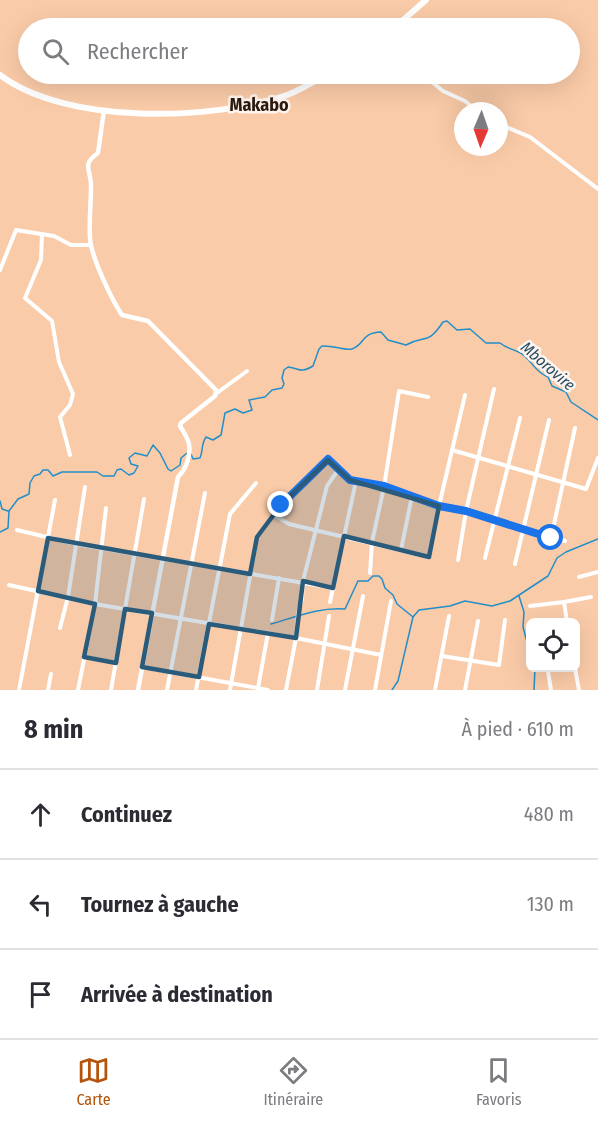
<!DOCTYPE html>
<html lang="fr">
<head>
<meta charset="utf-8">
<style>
	body { margin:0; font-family:"Fira Sans Condensed",sans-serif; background:#f7f7f7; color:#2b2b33 }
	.controls { position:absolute; right:18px; bottom:18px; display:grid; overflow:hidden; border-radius:9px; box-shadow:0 6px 24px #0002 }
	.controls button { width:54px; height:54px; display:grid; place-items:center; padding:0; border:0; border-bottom:2px solid #e1e1e2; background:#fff; color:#2b2b33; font:30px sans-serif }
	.compass { position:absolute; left:454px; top:102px; width:54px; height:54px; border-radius:50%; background:#fff; box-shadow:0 6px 24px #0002; rotate:182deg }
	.stop { position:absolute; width:18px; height:18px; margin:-14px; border:4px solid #1a73e8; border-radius:50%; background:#fff }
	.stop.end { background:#1a73e8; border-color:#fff; box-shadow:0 2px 6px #0008 }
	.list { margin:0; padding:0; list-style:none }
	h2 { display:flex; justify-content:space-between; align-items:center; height:78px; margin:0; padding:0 24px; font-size:26px }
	h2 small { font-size:20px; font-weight:400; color:#7c7c81 }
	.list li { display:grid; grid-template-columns:39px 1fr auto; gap:18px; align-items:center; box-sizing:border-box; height:90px; padding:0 24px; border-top:2px solid #e1e1e2 }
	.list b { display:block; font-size:22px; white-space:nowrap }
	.list em { font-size:20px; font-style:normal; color:#7c7c81 }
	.icon { flex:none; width:33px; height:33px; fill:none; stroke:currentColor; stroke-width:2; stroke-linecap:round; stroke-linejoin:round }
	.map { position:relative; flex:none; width:598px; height:690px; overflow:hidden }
	.search { position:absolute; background:#fff; box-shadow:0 6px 24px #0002; left:18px; right:18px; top:18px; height:66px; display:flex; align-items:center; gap:15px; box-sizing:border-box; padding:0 21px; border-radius:33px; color:#7c7c81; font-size:22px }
	.sheet { height:348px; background:#fff }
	nav { display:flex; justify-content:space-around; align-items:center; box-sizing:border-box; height:84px; border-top:2px solid #e1e1e2; background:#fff; font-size:16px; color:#7c7c81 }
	nav a { display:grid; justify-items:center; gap:3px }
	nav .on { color:#b45309 }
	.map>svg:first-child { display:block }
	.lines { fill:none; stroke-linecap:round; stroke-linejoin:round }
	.stream { stroke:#228fca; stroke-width:1.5 }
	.minor { stroke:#fff; stroke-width:4 }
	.tertiary { stroke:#fff; stroke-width:4.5 }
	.primary { stroke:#fff; stroke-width:6 }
	.route { stroke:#1a73e8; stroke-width:8 }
	.marked { fill:#2b5b7a; fill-opacity:0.2; stroke:#2b5b7a; stroke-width:4.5; stroke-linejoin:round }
	.labels { text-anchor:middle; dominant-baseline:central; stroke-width:5; stroke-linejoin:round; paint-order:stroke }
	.water-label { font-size:16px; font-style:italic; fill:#244d66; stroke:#fff5ee }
	.quarter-label { font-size:18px; font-weight:bold; fill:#2b1a0d; stroke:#fff5ee }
</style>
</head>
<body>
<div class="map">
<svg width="598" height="690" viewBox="0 0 598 690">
	<rect width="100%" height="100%" fill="#facba8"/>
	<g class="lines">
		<!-- stream -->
		<g class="stream">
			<path d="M 191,454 L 193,459 L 200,458 C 203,452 201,444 206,437 L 213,440 L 221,435 L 225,413 L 235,409 L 243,413 L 252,410 L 249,400 L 265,397 L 272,390 L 282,388 L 284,384 L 282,378 L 284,370 L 288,367 C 300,368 299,374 313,366 L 319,349 L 322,346 C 332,345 346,351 352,349 C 366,344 360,333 381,332 L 388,340 L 406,345 C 426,334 427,346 443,322 L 447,321 L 457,330 L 470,329 L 486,343 L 500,343 C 509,350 515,349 522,354 C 532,361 535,372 548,377 L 552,386 L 566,392 L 571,402 L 598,420"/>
			<polyline points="0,501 2,509 8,511"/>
			<polyline points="9,511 18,499 29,494 30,483 34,476 40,474 43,470 48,470 53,476 62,472 97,472 103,476 114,476 117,470 121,469 129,475 134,473 138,466 131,464 129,458 135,453 147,456 153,445 160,453 168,469 171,471 180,465 181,458 187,453"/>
			<polyline points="0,532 8,528 9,511"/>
			<polyline points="519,596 524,612 523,627 530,653"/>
			<path d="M 271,624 C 296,617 319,607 345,609 L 358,581 L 368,581 L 373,576 L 379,576 L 382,579 L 385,588 L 393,595 L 397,604 L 413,617"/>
			<polyline points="392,690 398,681 413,617 419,610 450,606 465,601 492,606 510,601 548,576 557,558 566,552 598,539"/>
			<polyline points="534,690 535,668"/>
		</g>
		<!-- minor -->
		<g class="minor">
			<polyline points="422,74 443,91 465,101 477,111"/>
			<polyline points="499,124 530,137 598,189"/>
			<polyline points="42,234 41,260 25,298 52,321 59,362 73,394 70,405 60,417 70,455"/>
			<polyline points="0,270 16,230 54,236 71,245 91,245"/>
			<polyline points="217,393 247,371"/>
			<polyline points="452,450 586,489 598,458"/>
			<polyline points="274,515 289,524 429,557 439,506 465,395"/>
			<polyline points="17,530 76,544 333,588"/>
			<polyline points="551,538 575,428"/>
			<polyline points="401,550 412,496"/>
			<polyline points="485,558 520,418"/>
			<polyline points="458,560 466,511 494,389"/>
			<polyline points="515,564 549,420"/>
			<polyline points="370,573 372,542 384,487 399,391 428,397"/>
			<polyline points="579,577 598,572"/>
			<polyline points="9,585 95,604 296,638 381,655"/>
			<polyline points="330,602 356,481"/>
			<polyline points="564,602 567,622"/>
			<polyline points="530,606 564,602 591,597"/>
			<polyline points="272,620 279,578"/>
			<polyline points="60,628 68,597 85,487"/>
			<polyline points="442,656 499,665 505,620"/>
			<polyline points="84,657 116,663"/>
			<polyline points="142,667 268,690"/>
			<polyline points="575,668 579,690"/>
			<polyline points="548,671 551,690"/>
			<polyline points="258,688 268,633"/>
			<polyline points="19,690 55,500"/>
			<polyline points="48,690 51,674"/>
			<polyline points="78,690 95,604 106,508"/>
			<polyline points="111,690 144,499"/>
			<polyline points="167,690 205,493"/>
			<polyline points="196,690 230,514 256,483"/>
			<polyline points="230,690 257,537 281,505 328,460 350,480 384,487 439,506 466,511 522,530 565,541"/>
			<polyline points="286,690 296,638 298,613 302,599 303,581 327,486 338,470"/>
			<polyline points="317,690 329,616"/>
			<polyline points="345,690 363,596"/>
			<polyline points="375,690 391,601"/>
			<polyline points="435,690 449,616"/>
			<polyline points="465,690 478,621"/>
		</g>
		<!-- tertiary -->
		<path class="tertiary" d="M 104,110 L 98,153 C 81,165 91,169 91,185 C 91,203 89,220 90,237 C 90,255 112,300 122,315 L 148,321 L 216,390 L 215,396 L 181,423 L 180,426 C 183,431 188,438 189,444 C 191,456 186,469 178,477 L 138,690"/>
		<!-- primary -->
		<g class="primary">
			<polyline points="394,28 426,0"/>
			<path d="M 0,75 C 66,125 211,121 287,95 C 301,90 315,81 327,74"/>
		</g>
	</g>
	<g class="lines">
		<!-- route -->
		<polyline class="route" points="281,505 328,459 350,480 384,486 439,506 466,511 551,538"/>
	</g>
	<!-- marked area -->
	<path class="marked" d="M 328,460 L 350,480 L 439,506 L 429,557 L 344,536 L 333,588 L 303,581 L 296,638 L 209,624 L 199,677 L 142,667 L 152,613 L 125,609 L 116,663 L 84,657 L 95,604 L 38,591 L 48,538 L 250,574 L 257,537 L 281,505 Z"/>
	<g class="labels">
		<!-- water labels -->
		<g class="water-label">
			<text transform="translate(548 366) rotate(41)">Mborovire</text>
		</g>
		<!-- quarter labels -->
		<g class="quarter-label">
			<text x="259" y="105">Makabo</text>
		</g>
	</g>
</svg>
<div class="controls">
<button><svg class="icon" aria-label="locate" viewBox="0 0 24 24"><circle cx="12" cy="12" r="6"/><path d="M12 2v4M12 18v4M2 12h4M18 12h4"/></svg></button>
</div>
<svg class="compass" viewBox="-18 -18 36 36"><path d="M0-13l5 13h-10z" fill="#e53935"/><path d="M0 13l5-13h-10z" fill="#7c7c81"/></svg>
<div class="stop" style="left:551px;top:538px"></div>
<div class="stop end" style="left:281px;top:505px"></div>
<div class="search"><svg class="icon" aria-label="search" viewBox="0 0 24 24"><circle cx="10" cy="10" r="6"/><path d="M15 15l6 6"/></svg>Rechercher</div>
</div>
<section class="sheet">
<h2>8 min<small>À pied · 610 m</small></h2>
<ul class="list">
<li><svg class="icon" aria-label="ahead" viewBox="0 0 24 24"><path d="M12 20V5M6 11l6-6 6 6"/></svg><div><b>Continuez</b></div><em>480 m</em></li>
<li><svg class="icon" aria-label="left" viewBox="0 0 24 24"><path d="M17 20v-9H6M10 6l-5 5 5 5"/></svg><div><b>Tournez à gauche</b></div><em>130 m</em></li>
<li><svg class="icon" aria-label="arrive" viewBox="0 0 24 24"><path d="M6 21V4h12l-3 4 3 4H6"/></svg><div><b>Arrivée à destination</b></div></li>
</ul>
</section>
<nav>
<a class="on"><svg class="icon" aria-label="map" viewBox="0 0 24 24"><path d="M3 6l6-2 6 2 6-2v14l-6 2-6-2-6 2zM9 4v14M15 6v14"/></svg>Carte</a>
<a><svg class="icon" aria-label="directions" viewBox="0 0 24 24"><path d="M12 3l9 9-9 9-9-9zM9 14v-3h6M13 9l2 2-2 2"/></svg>Itinéraire</a>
<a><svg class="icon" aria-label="saved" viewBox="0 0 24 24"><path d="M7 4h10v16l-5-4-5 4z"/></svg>Favoris</a>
</nav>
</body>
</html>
